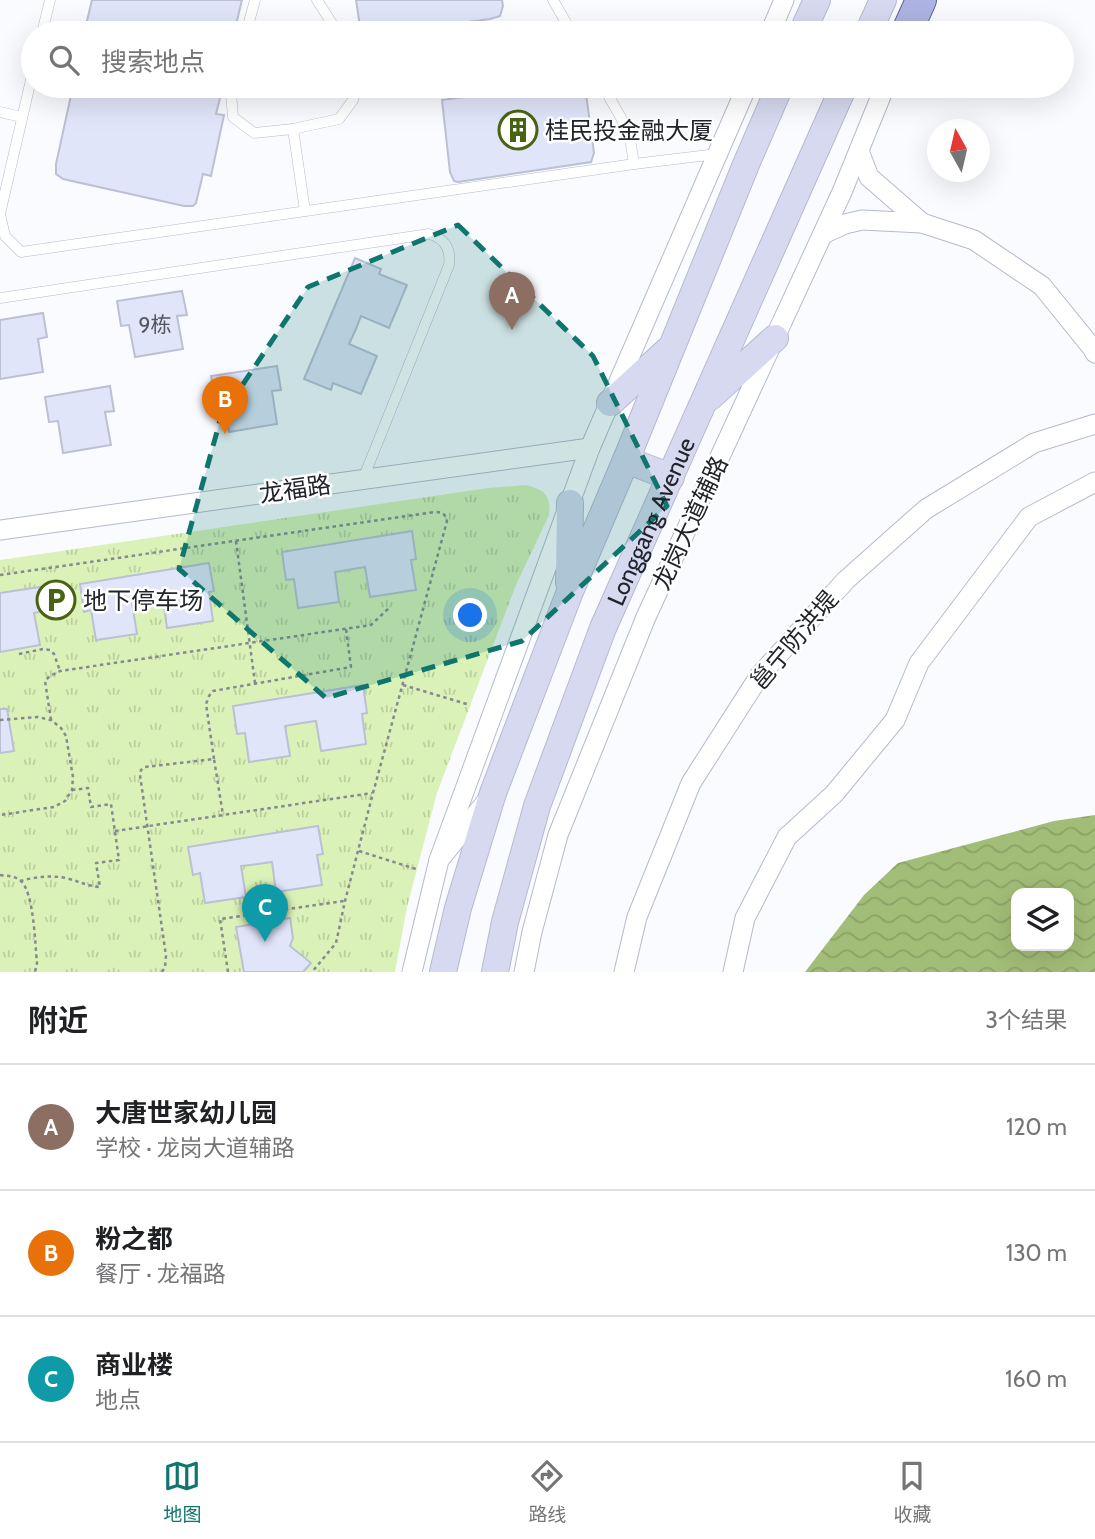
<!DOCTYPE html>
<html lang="zh">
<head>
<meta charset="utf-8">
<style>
	body { margin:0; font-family:Cabin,"Noto Sans SC",sans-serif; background:#f6f6f6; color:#202124 }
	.controls { position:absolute; right:21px; bottom:21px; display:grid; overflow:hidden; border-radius:14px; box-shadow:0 7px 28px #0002 }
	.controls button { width:63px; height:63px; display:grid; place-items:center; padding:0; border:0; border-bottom:2px solid #e0e0e0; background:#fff; color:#202124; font:35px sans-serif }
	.compass { position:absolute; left:927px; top:119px; width:63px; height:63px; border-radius:50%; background:#fff; box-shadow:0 7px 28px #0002; rotate:352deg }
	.you { position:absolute; left:471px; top:616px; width:24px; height:24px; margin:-18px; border:5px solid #fff; border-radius:50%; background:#1a73e8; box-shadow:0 0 0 10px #1a73e833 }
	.badge { display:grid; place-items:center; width:46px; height:46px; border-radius:50%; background:#0f766e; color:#fff; font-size:23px; font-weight:700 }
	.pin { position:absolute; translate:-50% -58px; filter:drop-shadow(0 2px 4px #0008) }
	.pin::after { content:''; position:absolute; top:37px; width:24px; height:21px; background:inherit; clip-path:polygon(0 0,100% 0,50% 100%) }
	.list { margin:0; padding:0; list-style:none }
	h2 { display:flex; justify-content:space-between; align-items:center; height:91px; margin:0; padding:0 28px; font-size:30px }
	h2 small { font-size:23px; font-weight:400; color:#757577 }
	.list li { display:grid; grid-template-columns:46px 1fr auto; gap:21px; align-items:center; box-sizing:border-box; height:126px; padding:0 28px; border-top:2px solid #e0e0e0 }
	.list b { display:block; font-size:26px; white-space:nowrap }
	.list p { margin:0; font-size:23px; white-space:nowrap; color:#757577 }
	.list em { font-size:23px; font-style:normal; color:#757577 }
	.icon { flex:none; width:38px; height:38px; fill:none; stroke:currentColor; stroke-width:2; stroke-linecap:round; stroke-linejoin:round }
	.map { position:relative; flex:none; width:1095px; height:972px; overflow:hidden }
	.search { position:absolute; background:#fff; box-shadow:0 7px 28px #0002; left:21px; right:21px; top:21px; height:77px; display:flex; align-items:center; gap:18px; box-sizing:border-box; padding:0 24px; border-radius:38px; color:#757577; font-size:26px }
	.sheet { height:469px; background:#fff }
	nav { display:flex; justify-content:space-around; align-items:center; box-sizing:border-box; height:98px; border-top:2px solid #e0e0e0; background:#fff; font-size:19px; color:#757577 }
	nav a { display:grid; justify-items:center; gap:4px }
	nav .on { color:#0f766e }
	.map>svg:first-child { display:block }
	.grass { fill:url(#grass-tufts) }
	.water { fill:url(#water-waves); fill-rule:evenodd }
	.building { fill:#e1e5f9; stroke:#bcc0d3; stroke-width:2 }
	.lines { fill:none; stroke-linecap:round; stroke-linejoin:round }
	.lane-casing { stroke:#b6bacd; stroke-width:11 }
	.street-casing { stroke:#b6bacd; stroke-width:21 }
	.secondary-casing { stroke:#b6bacd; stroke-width:28 }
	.primary-casing { stroke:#596095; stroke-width:32 }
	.path { stroke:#87898f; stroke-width:2.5; stroke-dasharray:3.5 3.5; stroke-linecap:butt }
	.lane { stroke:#fff; stroke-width:10 }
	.street { stroke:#fff; stroke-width:19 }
	.secondary { stroke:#d6d9f0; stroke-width:26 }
	.primary { stroke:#adb3e2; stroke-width:30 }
	.marked { fill:#0f766e; fill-opacity:0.2; stroke:#0f766e; stroke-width:5; stroke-dasharray:14 9; stroke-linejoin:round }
	.labels { text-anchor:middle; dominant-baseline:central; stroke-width:5; stroke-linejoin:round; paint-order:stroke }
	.number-label { font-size:21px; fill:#52545e }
	.poi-label { font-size:24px; fill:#22242b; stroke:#fff; text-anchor:start }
	.street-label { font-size:24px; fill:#22242b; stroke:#fff }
</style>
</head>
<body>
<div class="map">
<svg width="1095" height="972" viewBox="0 0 1095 972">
	<defs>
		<pattern id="grass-tufts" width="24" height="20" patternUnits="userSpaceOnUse" patternTransform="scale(1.75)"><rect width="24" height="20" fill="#daf2b7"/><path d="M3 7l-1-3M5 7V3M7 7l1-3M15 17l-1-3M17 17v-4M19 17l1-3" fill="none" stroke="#bbcf9e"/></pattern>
		<pattern id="water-waves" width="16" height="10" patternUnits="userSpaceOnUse" patternTransform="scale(1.75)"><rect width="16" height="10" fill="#a2bd77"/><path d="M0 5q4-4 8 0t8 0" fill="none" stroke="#8ba267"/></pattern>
	</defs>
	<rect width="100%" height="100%" fill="#fafbff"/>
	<!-- grass -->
	<path class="grass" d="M 526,485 C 545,490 551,495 549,515 L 516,585 L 437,793 L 407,907 L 395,972 L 0,972 L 0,560 L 488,488 Z"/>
	<!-- water -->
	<path class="water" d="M 1095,815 L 1095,972 L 805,972 L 864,895 L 898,863 L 1054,821 ZM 1016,893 L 1069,893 L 1069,946 L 1016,946 Z"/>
	<!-- building -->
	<g class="building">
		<polygon points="92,0 242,0 234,33 84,33"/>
		<polygon points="356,0 502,0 503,6 500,16 490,19 385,33 361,33"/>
		<polygon points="73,86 223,86 216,114 224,115 211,176 203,174 196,203 193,206 184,206 63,179 56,174 56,164"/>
		<polygon points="541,86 585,86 594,153 591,162 458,182 454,181 450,172 442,100"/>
		<polygon points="355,258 381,269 379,274 407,285 389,328 361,316 356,329 349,344 377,356 361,394 333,383 331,390 304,379"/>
		<polygon points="182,291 187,315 177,316 183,349 135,357 129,325 121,326 117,301"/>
		<polygon points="43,313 47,337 38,339 43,372 0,379 0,320"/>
		<polygon points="277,366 281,390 272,391 277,424 229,432 224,400 216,401 211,376"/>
		<polygon points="110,386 114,411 105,412 111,445 63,453 58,421 49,422 45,397"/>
		<polygon points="412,531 416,559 411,560 416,590 370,597 365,567 335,572 339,602 298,608 294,579 286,580 282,552"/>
		<polygon points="209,563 214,591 209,592 213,621 167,628 163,598 149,600 132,603 137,634 96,640 91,610 84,612 80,584"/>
		<polygon points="40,587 44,611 34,613 40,645 0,652 0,593"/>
		<polygon points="363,685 367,713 362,714 366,744 321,751 316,721 302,723 285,726 290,756 249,762 245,733 237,734 233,706"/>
		<polygon points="0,709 7,709 14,751 0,753"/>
		<polygon points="318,826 323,854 317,855 322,885 276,892 272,862 258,864 241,866 246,897 205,903 200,873 193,875 188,847"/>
		<polygon points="290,918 293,938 290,946 311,963 303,972 244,972 236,927"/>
	</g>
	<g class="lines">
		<defs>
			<g id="lane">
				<polyline points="317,0 338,33"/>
				<polyline points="553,0 572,33"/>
				<polyline points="42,33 50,0"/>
				<polyline points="246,33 255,0"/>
				<polyline points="233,86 231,93 233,117 254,133 293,129 339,119 353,100 356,86"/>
				<polyline points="603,86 629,132 634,164"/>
				<polyline points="0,112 22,117"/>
				<polyline points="293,129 305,211"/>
				<polyline points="0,214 5,236 21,252 634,164 717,154"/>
				<polyline points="0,214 33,71"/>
				<path d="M 0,298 L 429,234 C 445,238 451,249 449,265 L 363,479"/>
			</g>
			<g id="street">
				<polyline points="770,33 784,0"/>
				<polyline points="922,223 974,240 1042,286 1093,349 1095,353"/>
				<polyline points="823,234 845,224 862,220 922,223 869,177 859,151"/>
				<polyline points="0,530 590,448"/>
				<polyline points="439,860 590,448 747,86"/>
				<polyline points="412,972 439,860 486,802"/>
				<polyline points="524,972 532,932 558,835 646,617 842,192 885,86"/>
				<polyline points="624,972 637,917 691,783 760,675 846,580 926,509 1034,443 1095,424"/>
				<polyline points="733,972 745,918 787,837 834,794 895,720 919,663 1029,517 1095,482"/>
			</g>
			<g id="secondary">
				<polyline points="802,33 817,0"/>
				<polyline points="868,33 883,0"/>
				<polyline points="710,397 775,338"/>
				<polyline points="610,403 667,351"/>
				<polyline points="626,460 671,477"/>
				<polyline points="569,582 570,503"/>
				<polyline points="443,972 458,908 493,793 569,594 626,460 747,162 780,86"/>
				<path id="s1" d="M 495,972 L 505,922 L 537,806 L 603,628 L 844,86"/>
			</g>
			<polyline id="primary" points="908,29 921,0"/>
		</defs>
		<!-- lane casing -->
		<use href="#lane" class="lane-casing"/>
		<!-- street casing -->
		<use href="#street" class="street-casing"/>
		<!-- secondary casing -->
		<use href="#secondary" class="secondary-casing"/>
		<!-- primary casing -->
		<use href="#primary" class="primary-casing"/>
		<!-- path -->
		<g class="path">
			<polyline points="236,541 255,683"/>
			<path d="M 0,575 L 434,512 C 442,512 445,513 447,521 L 373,793 L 345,901 L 336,943 L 312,972"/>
			<polyline points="19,654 43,649 50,650 54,654 60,671"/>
			<polyline points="403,685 470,705"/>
			<polyline points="0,720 38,717 51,720 61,728 66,736 73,777 72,790 65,801 54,807 0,815"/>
			<polyline points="51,720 45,681 50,676 60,671 371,625 389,608"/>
			<polyline points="214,759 206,704 209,696 213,691 351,667 346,629"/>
			<polyline points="115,831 372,793"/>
			<polyline points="359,851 419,870"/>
			<path d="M 0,875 C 8,876 15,876 21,881 C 34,893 35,944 37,963 L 35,972"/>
			<path d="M 20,881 C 35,877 51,875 66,878 C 78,881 87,886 100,887 L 96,863 L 119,860 L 111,804 L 91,807 L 88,788 L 72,790"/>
			<polyline points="162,972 165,967 166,956 140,775 141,770 145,767 214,759 223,815"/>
			<polyline points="228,972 220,919 344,901"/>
		</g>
		<!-- lane -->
		<use href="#lane" class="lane"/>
		<!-- street -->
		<use href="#street" class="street"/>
		<!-- secondary -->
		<use href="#secondary" class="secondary"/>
		<!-- primary -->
		<use href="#primary" class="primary"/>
	</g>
	<!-- marked area -->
	<path class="marked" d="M 458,225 L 593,356 L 667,506 L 522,641 L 326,698 L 179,569 L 221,417 L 308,287 Z"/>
	<!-- icons -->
	<defs>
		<symbol id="building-ring" viewBox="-11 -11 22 22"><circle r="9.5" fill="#fff" stroke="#4a6312" stroke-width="1.5"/><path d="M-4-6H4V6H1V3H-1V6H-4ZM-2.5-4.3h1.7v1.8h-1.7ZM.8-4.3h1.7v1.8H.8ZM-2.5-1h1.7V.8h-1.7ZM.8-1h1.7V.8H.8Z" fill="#4a6312"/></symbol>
		<symbol id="parking-ring" viewBox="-11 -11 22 22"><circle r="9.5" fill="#fff" stroke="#4a6312" stroke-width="1.5"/><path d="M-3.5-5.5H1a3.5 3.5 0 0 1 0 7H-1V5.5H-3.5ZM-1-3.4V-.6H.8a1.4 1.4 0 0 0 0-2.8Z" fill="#4a6312"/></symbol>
	</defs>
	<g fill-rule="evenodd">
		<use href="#building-ring" x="496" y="108" width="44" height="44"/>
		<use href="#parking-ring" x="34" y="578" width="44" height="44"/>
	</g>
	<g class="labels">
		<!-- number labels -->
		<g class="number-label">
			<text x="155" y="324">9栋</text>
		</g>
		<!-- poi labels -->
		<g class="poi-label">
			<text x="545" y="130">桂民投金融大厦</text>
			<text x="83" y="600">地下停车场</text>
		</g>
		<!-- street labels -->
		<g class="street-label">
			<text transform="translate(295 489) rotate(-8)">龙福路</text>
			<text stroke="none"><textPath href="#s1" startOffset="478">Longgang Avenue</textPath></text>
			<text transform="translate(690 523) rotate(-65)">龙岗大道辅路</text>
			<text transform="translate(794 640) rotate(-50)">邕宁防洪堤</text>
		</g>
	</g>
</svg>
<div class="controls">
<button><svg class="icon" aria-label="layers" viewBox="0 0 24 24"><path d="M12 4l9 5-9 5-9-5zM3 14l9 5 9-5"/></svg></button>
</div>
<svg class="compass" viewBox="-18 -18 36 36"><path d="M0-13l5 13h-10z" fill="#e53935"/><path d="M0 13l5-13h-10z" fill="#757577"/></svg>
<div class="you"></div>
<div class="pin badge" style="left:512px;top:330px;background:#8d6e63">A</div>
<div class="pin badge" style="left:225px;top:434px;background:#e8710a">B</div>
<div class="pin badge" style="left:265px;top:942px;background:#0f9aa8">C</div>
<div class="search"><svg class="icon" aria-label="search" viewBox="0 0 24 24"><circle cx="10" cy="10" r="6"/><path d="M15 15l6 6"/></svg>搜索地点</div>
</div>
<section class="sheet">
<h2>附近<small>3个结果</small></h2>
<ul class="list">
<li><span class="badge" style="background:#8d6e63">A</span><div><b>大唐世家幼儿园</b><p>学校 · 龙岗大道辅路</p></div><em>120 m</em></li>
<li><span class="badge" style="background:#e8710a">B</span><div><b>粉之都</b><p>餐厅 · 龙福路</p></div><em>130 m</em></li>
<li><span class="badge" style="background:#0f9aa8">C</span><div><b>商业楼</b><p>地点</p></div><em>160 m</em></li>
</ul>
</section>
<nav>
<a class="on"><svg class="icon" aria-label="map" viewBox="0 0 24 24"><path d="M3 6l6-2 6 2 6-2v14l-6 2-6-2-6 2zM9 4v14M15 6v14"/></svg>地图</a>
<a><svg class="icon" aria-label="directions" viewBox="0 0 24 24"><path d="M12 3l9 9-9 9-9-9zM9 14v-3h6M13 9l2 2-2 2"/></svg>路线</a>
<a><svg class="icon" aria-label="saved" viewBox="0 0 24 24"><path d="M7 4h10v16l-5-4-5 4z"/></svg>收藏</a>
</nav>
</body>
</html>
